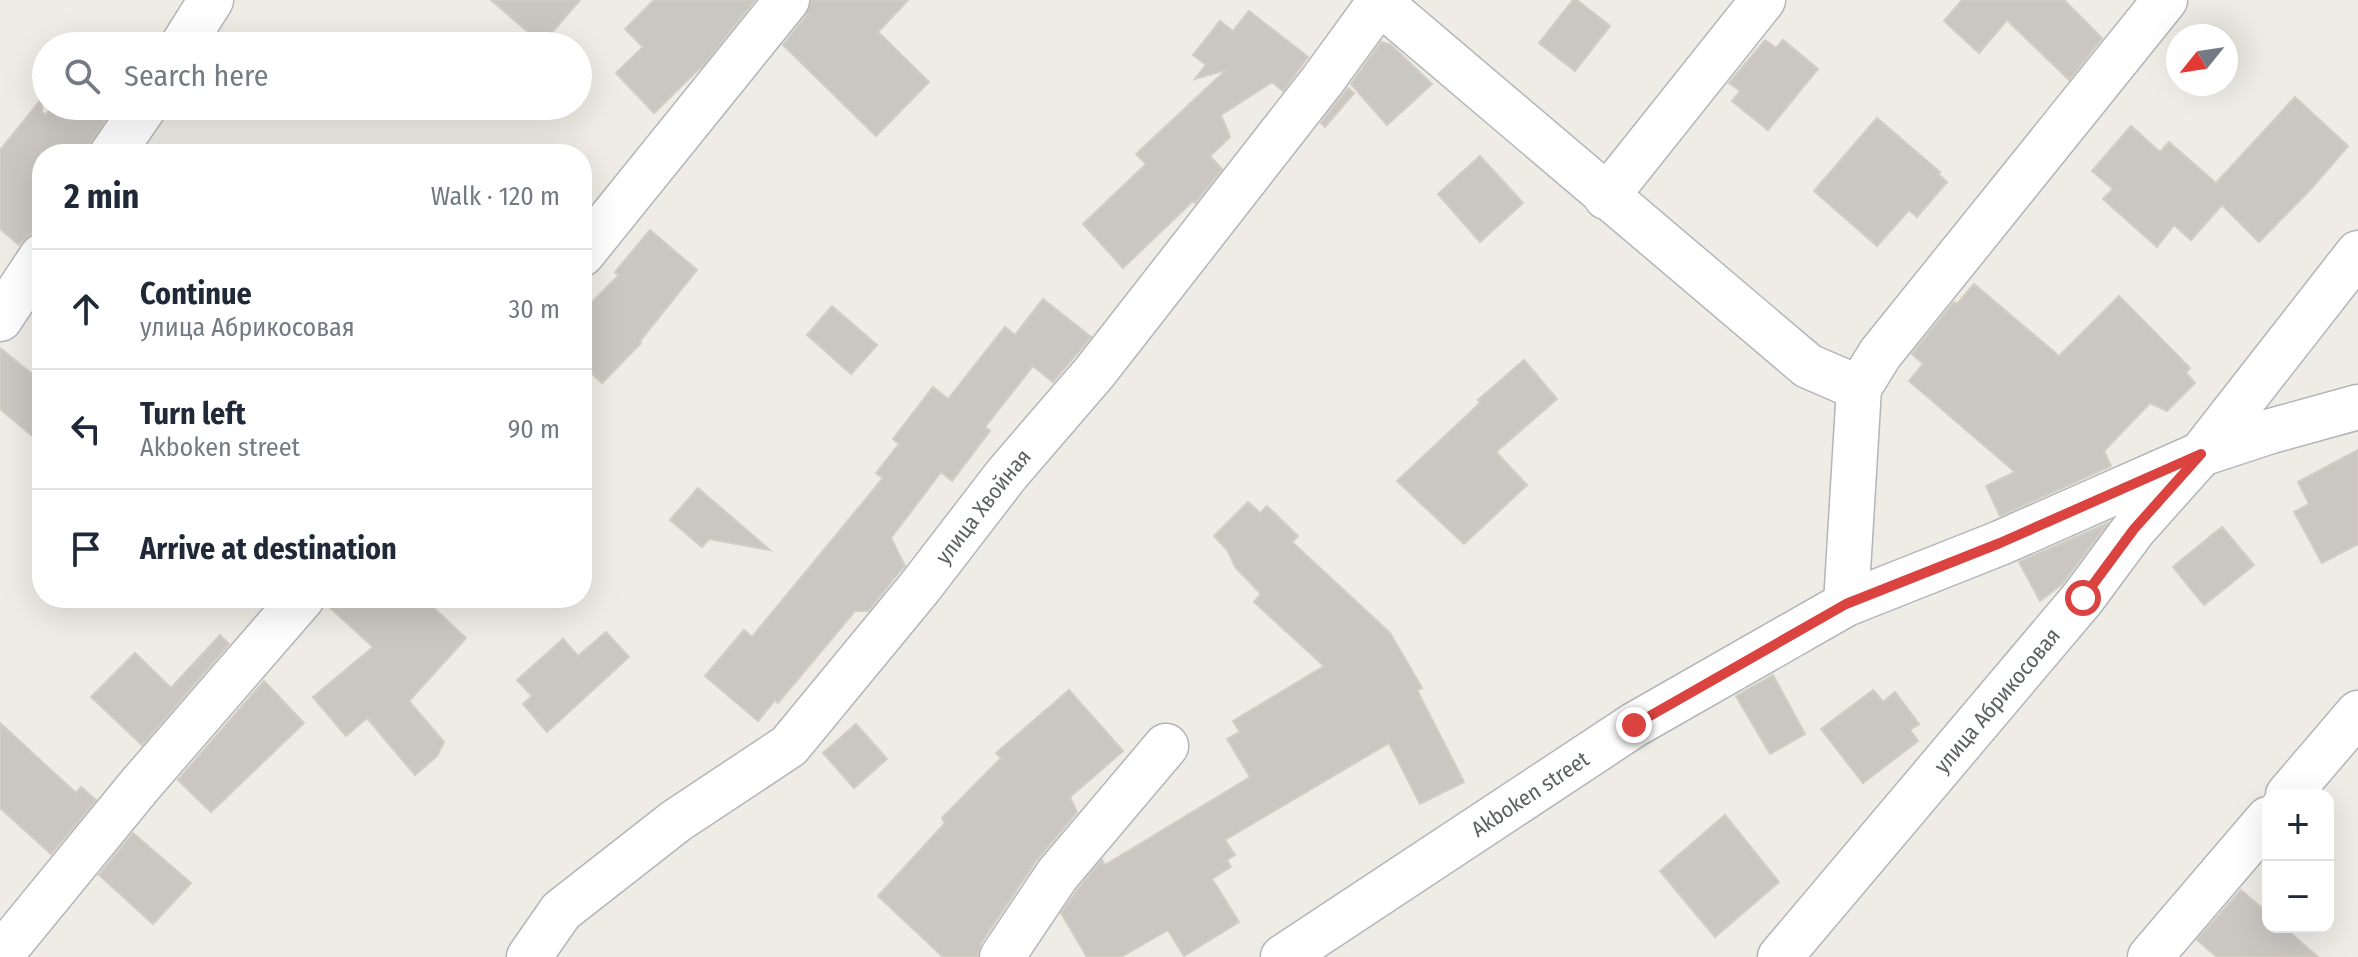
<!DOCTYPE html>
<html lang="en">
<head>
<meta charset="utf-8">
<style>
	body { margin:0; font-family:"Fira Sans Condensed",sans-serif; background:#f2f2f3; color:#1f2937 }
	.controls { position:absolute; right:24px; bottom:24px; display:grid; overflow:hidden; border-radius:16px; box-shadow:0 8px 32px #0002 }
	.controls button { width:72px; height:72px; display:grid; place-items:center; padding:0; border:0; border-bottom:2px solid #e0e1e3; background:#fff; color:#1f2937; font:40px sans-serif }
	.compass { position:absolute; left:2166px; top:24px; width:72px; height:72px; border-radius:50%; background:#fff; box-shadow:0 8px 32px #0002; rotate:240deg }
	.stop { position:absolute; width:24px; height:24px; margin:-18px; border:6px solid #da433f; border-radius:50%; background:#fff }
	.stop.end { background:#da433f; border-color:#fff; box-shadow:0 2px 8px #0008 }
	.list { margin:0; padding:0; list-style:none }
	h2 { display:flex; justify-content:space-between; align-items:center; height:104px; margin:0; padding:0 32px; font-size:34px }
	h2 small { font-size:26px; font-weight:400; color:#747a83 }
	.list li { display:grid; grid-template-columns:52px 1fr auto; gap:24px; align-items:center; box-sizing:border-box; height:120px; padding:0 32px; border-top:2px solid #e0e1e3 }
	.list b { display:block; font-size:30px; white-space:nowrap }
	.list p { margin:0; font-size:26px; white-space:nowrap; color:#747a83 }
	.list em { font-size:26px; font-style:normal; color:#747a83 }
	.icon { flex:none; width:44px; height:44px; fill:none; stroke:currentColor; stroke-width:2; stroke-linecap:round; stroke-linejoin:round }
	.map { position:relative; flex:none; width:2358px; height:957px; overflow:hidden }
	.search { position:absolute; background:#fff; box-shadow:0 8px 32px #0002; left:32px; top:32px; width:560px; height:88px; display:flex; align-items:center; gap:20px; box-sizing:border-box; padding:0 28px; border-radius:44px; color:#747a83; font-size:30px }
	.panel { position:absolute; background:#fff; box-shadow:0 8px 32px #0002; left:32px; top:144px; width:560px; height:464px; border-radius:32px }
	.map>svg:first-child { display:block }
	.building { fill:#cac7c2; stroke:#d2cdc4; stroke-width:2 }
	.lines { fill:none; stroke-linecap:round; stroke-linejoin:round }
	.minor-casing { stroke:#b2b6b9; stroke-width:47 }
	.tertiary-casing { stroke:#b2b6b9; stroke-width:47 }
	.minor { stroke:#fff; stroke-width:44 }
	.tertiary { stroke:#fff; stroke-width:44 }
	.route { stroke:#da433f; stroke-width:10 }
	.labels { text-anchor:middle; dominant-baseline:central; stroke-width:7; stroke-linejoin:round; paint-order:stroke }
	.street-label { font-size:22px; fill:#5d6164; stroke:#fff }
</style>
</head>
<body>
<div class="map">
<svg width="2358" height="957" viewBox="0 0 2358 957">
	<rect width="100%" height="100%" fill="#eeece5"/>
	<!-- building -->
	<g class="building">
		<polygon points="491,0 580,0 542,44"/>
		<polygon points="654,0 755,0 703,65 654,113 616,73 643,47 625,29"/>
		<polygon points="811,0 908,0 878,32 929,82 876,136 783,45 806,16"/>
		<polygon points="1573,0 1577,0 1610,26 1575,71 1539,43"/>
		<polygon points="1962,0 2064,0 2102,38 2069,80 2007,20 1979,53 1944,21"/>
		<polygon points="1249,11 1308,57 1283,91 1272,82 1221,115 1230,137 1210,156 1222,169 1195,203 1193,201 1123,268 1083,224 1146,164 1136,154 1226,70 1195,79 1206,65 1193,55 1220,21 1233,31"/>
		<polygon points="1765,40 1776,48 1783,40 1818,69 1768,130 1732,101 1740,91 1729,83"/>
		<polygon points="1381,42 1391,45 1432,84 1387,125 1351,84"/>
		<polygon points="1348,88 1354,93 1325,127 1321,123"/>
		<polygon points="2295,97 2348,146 2310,190 2259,242 2222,205 2191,240 2174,225 2157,247 2103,199 2113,189 2092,171 2131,126 2160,152 2169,142 2216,183"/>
		<polygon points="42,98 42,112 46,115 52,106 115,106 87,148 87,154 42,154 42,231 30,234 19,245 0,229 0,150"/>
		<polygon points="1877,118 1940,172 1938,174 1947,182 1917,217 1909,210 1877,246 1814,191"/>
		<polygon points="1480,156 1523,203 1480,242 1438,194"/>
		<polygon points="650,230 697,270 640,341 641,343 602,383 582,364 582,312 619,275 615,272"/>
		<polygon points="1974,284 2059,356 2119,296 2190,368 2186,373 2195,383 2167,411 2150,403 2104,451 2111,466 2000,516 1986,486 2015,472 1909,381 1923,364 1912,354 1954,302 1957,304"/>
		<polygon points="1043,299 1091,337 1053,382 1033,366 985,427 990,431 952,481 941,472 891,538 905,566 900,571 868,611 855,611 778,703 775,700 758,721 705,676 744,630 752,637 883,478 876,473 899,444 893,439 933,387 948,399 1005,327 1015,335"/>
		<polygon points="832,306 877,345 851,374 807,335"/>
		<polygon points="0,348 42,382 42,444 0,409"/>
		<polygon points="1524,360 1557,399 1496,452 1527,485 1464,544 1397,481 1480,403 1478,400"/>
		<polygon points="2358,450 2358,544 2322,563 2294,512 2309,504 2298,482"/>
		<polygon points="698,488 770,550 709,539 702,547 670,520"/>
		<polygon points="1248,502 1260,513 1267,506 1298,536 1292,542 1390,633 1422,688 1417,690 1464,782 1420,804 1389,743 1225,840 1235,855 1227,860 1231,867 1212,879 1239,922 1184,956 1168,930 1121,957 1087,957 1061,913 1077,890 1102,860 1105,865 1250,777 1227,739 1240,732 1233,721 1324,666 1254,602 1261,594 1235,567 1228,551 1214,536"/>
		<polygon points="2108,523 2062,584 2040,601 2019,562"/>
		<polygon points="2222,527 2254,565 2204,605 2173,567"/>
		<polygon points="326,598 423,598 466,638 409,701 444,742 437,756 415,775 367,718 346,736 313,697 373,647 326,604"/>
		<polygon points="606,632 629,657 547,732 523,704 532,696 517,680 563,639 578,656"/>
		<polygon points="220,635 229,644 142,745 91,697 135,653 171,688"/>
		<polygon points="1773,675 1805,734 1770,754 1736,696"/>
		<polygon points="264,681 304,723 211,812 178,780"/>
		<polygon points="1069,690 1123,751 1070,797 1077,812 1036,861 981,943 977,957 943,957 878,896 945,823 942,818 1001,758 996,753"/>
		<polygon points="1873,690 1883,702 1895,692 1919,724 1910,730 1918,741 1863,783 1821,729"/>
		<polygon points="0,723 76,793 81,787 96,800 51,854 0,808"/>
		<polygon points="856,724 887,759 854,788 823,753"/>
		<polygon points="1725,815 1779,882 1715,937 1660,871"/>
		<polygon points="133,833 191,883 153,924 99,875"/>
		<polygon points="2241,890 2268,913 2268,927 2284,927 2318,957 2217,957 2197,940"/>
	</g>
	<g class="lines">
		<defs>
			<g id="minor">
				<polyline points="1377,0 1808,366 1859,388 1846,604"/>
				<polyline points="182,46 211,0"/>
				<polyline points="112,154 145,106"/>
				<polyline points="1606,197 1763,0"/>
				<polyline points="582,254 787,0"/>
				<polyline points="0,319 42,256"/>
				<polyline points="1859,388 1880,354 2165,0"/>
				<polyline points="2288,795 2358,713"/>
				<polyline points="0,956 140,785 302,598"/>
				<path id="s1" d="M 529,957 L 561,911 L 676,821 L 789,746 L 920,587 L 1007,474 L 1094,373 L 1322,81 L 1381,0"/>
				<polyline points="1002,957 1057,875 1166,746"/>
				<path id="s2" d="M 1780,957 L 2083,598 L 2134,529 L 2201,454 L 2358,253"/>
				<polyline points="2150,957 2268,819"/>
			</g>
			<g id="tertiary">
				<path id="s3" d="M 1283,957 L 1634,725 L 1846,604 L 2000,543 L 2201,454 L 2271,431 L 2358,407"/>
			</g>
		</defs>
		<!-- minor casing -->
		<use href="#minor" class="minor-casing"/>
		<!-- tertiary casing -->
		<use href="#tertiary" class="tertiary-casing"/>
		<!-- minor -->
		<use href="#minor" class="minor"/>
		<!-- tertiary -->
		<use href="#tertiary" class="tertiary"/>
	</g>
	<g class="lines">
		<!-- route -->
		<polyline class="route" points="1634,725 1846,604 2000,543 2201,454 2134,529 2083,598"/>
	</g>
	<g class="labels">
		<!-- street labels -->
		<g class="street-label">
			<text stroke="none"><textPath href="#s1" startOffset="646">улица Хвойная</textPath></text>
			<text stroke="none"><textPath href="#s2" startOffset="336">улица Абрикосовая</textPath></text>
			<text stroke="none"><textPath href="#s3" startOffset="296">Akboken street</textPath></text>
		</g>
	</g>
</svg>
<div class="controls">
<button>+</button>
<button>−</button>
</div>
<svg class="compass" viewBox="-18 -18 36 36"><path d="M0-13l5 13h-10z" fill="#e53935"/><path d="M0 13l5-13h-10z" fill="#747a83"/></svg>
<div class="stop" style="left:2083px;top:598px"></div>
<div class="stop end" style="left:1634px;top:725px"></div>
<div class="search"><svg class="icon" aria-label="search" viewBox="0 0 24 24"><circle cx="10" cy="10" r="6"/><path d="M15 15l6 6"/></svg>Search here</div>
<section class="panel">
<h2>2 min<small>Walk · 120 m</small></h2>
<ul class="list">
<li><svg class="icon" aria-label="ahead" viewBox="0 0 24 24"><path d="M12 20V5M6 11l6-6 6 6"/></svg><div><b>Continue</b><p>улица Абрикосовая</p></div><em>30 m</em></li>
<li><svg class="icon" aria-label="left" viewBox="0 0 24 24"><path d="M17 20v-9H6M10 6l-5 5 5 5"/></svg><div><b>Turn left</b><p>Akboken street</p></div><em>90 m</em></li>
<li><svg class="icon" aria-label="arrive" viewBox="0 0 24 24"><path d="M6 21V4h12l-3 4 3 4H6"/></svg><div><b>Arrive at destination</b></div></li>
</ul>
</section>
</div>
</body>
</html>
